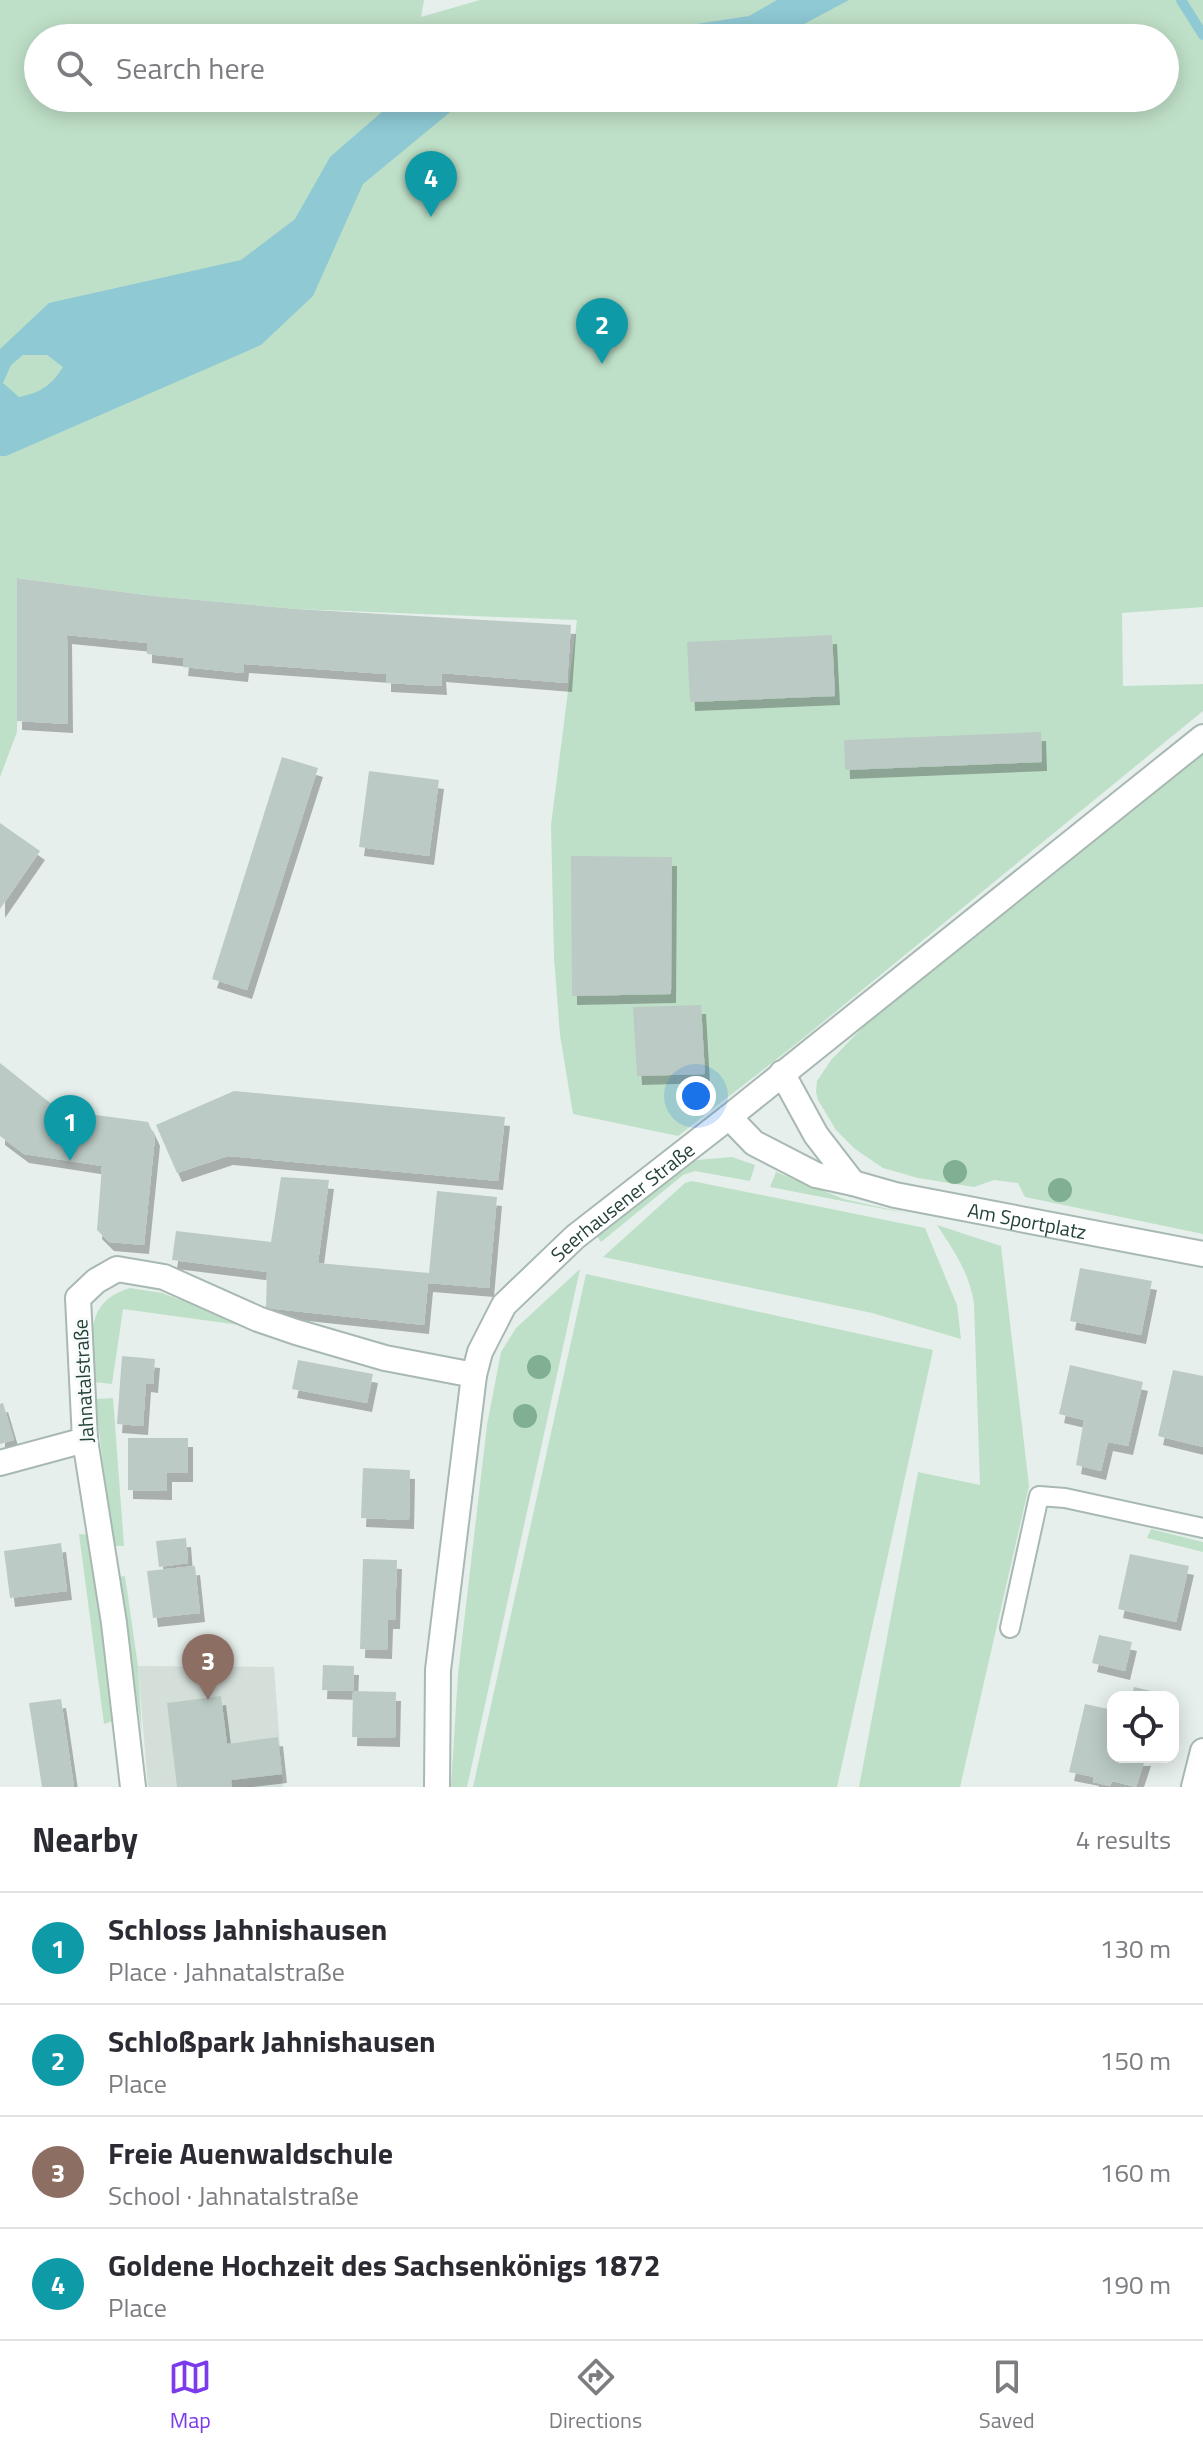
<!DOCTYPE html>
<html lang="en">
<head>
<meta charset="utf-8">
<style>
	body { margin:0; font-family:"Titillium Web",sans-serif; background:#f2f2f3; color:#2b2b33 }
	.controls { position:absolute; right:24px; bottom:24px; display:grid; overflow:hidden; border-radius:16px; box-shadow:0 4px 20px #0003 }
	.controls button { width:72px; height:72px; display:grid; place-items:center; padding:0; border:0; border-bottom:2px solid #e1e1e2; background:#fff; color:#2b2b33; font:40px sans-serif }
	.you { position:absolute; left:696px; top:1096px; width:28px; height:28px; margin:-20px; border:6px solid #fff; border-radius:50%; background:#1a73e8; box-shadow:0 0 0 12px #1a73e833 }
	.badge { display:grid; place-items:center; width:52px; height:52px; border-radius:50%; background:#7c3aed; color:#fff; font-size:26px; font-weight:700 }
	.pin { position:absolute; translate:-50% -66px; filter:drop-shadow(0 2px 4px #0008) }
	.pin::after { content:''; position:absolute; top:42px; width:28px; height:24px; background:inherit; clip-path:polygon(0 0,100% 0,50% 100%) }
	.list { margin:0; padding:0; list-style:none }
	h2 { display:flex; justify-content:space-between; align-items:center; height:104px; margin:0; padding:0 32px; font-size:34px }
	h2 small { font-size:26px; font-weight:400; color:#7c7c81 }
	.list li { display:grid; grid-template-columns:52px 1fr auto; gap:24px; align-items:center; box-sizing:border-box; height:112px; padding:0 32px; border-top:2px solid #e1e1e2 }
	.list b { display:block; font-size:30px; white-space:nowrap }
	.list p { margin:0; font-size:26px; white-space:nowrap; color:#7c7c81 }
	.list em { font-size:26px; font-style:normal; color:#7c7c81 }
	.icon { flex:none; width:44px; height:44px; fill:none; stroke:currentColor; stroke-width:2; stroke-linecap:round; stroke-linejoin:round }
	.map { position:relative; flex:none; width:1203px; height:1787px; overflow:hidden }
	.search { position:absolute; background:#fff; box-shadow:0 4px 20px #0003; left:24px; right:24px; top:24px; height:88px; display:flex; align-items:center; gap:20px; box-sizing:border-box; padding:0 28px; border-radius:44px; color:#7c7c81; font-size:30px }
	.sheet { height:552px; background:#fff }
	nav { display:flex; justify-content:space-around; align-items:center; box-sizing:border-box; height:112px; border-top:2px solid #e1e1e2; background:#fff; font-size:22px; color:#7c7c81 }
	nav a { display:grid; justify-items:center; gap:4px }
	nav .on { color:#7c3aed }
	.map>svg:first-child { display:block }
	.built { fill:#d4dfda }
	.green { fill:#bfe0c8; fill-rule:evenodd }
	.water { fill:#8ec9d4; fill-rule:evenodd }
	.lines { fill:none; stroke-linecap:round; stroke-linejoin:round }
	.stream { stroke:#8ec9d4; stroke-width:10 }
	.building { fill:#bbcac4; filter:url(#shadow) }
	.lane-casing { stroke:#a8b8b2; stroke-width:22 }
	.street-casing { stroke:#a8b8b2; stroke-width:28 }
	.lane { stroke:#fff; stroke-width:18 }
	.street { stroke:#fff; stroke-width:24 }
	.tree { fill:#80af93 }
	.labels { text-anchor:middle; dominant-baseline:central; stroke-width:6; stroke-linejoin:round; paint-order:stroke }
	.street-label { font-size:20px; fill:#24423a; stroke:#f7fbf9 }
</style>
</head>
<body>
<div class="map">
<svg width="1203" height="1787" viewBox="0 0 1203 1787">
	<defs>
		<filter id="shadow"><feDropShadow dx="5" dy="9" stdDeviation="0" flood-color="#0004"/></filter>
	</defs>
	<rect width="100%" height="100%" fill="#e6efeb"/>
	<!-- built -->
	<polygon class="built" points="138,1666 274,1667 283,1787 148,1787"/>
	<!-- green -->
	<g class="green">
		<path d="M 0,0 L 424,0 L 421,17 L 480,0 L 1203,0 L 1203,607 L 1122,613 L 1123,686 L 1203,684 L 1203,711 L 801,1040 L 678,1136 L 573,1114 L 560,1035 L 554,957 L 551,825 L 577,620 L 296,609 L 153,596 L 18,578 L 17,732 L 0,777 ZM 38,38 L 1165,38 L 1165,98 L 38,98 Z"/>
		<polygon points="1203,753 1203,1234 1025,1197 1018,1183 994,1180 974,1187 918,1178 883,1168 855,1149 836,1130 818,1100 816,1092 817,1081 831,1060 871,1019"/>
		<polygon points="732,1157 755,1165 750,1181 695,1171 683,1175 601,1242 597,1236 677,1169 697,1160"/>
		<polygon points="776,1172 844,1199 910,1214 770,1187"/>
		<polygon points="692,1181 925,1228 957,1305 961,1339 872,1313 603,1257 685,1183"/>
		<path d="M 937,1225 L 1001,1246 L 1029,1486 L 960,1787 L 859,1787 L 918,1472 L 980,1485 L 974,1303 C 969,1272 954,1251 937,1225 Z"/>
		<polygon points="580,1269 467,1787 451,1787 458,1674 487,1425 501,1352 516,1328"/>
		<polygon points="586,1274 933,1350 837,1787 473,1787"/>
		<path d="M 130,1288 L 162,1293 L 254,1327 L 123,1309 L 112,1384 L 94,1382 C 92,1343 82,1302 130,1288 Z"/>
		<polygon points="113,1398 124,1546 113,1546 95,1399"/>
		<polygon points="1151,1529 1203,1542 1203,1552 1147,1538"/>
		<polygon points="79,1534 92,1535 119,1719 104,1724"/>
		<polygon points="125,1576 138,1666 142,1733 118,1577"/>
	</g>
	<!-- water -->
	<g class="water">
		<polygon points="777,0 849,0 778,38 604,38 749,16"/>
		<path d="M 398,98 L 474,98 L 466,99 L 363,184 L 313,296 L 261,345 L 6,456 L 0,456 L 0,349 L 49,303 L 241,260 L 295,219 L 330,157 ZM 23,355 L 47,355 L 63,367 C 52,385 40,393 19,397 L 3,383 L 11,365 Z"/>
	</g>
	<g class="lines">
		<!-- stream -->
		<polyline class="stream" points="1181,0 1203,35"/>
	</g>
	<!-- building -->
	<g class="building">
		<polygon points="17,578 153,596 296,609 571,625 567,683 441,673 442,686 386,683 386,674 244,664 243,673 183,667 184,658 147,654 147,643 67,635 68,724 17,721"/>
		<polygon points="832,635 835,696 690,702 687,642"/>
		<polygon points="1041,732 1042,762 845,770 844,740"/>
		<polygon points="282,757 318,768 247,990 212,979"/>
		<polygon points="369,771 439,780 429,856 359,847"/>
		<polygon points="0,823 40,851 0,909"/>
		<polygon points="571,856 672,857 671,994 572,996"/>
		<polygon points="701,1005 705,1074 637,1076 633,1007"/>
		<polygon points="0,1063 59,1110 148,1122 155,1137 144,1245 109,1242 97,1230 102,1166 24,1154 0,1136"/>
		<polygon points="234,1091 505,1117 498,1181 228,1156 177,1173 156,1125"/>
		<polygon points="281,1177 329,1180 318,1263 429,1273 437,1191 497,1197 489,1288 428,1283 424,1325 266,1308 267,1272 172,1260 176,1231 271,1242"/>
		<polygon points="1080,1268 1152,1281 1141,1335 1070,1321"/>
		<polygon points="122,1356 155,1359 153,1384 146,1383 143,1426 117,1424"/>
		<polygon points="298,1360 373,1374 367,1403 292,1389"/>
		<polygon points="1070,1365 1143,1382 1128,1446 1108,1442 1101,1471 1076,1465 1084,1420 1059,1414"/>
		<polygon points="1173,1370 1203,1376 1203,1447 1158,1436"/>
		<polygon points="3,1403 14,1440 0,1444 0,1404"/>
		<polygon points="128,1438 188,1438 188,1473 167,1473 167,1491 128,1490"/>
		<polygon points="363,1468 410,1470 409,1520 361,1518"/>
		<polygon points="186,1538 188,1563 159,1567 156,1541"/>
		<polygon points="61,1543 67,1591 10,1598 4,1551"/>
		<polygon points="1130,1554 1189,1566 1176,1622 1118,1609"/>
		<polygon points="363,1559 397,1560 395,1620 388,1620 387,1650 360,1649"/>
		<polygon points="195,1566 200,1613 153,1618 147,1571"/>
		<polygon points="1099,1635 1132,1642 1125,1671 1092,1663"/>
		<polygon points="323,1665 354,1666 353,1691 322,1690"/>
		<polygon points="1134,1687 1173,1696 1173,1697 1132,1697"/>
		<polygon points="353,1691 396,1692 395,1738 352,1737"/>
		<polygon points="221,1696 227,1744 278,1737 282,1774 231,1780 232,1787 177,1787 167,1703"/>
		<polygon points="61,1699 74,1787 42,1787 29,1703"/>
		<polygon points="1085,1704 1113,1710 1113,1757 1146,1757 1136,1787 1112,1781 1110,1786 1093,1782 1094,1777 1069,1772"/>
	</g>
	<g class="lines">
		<defs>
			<polyline id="lane" points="1010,1628 1039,1496 1065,1498 1203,1528"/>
			<g id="street">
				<polyline points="782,1073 816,1135 853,1183"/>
				<path id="s1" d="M 729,1117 L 754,1143 L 816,1175 L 853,1183 L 895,1195 L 1203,1254"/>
				<polyline points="0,1463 85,1440"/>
				<polyline points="133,1787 114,1623 85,1440 78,1298 96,1281 117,1269 164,1277 258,1319 296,1332 385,1358 474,1375"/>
				<path id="s2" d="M 437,1787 L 438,1670 L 474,1375 L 480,1352 L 504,1305 L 575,1237 L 729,1117 L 1203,737"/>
				<polyline points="1194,1787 1203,1751"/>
			</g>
		</defs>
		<!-- lane casing -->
		<use href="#lane" class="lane-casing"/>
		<!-- street casing -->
		<use href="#street" class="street-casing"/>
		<!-- lane -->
		<use href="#lane" class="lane"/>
		<!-- street -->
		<use href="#street" class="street"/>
	</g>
	<!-- trees -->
	<g class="tree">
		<circle cx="955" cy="1172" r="12"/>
		<circle cx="1060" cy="1190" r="12"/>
		<circle cx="539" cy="1367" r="12"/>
		<circle cx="525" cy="1416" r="12"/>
	</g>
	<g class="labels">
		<!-- street labels -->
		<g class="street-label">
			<text stroke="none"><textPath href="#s2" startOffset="648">Seerhausener Straße</textPath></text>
			<text stroke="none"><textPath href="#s1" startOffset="322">Am Sportplatz</textPath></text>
			<text transform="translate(83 1381) rotate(-93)">Jahnatalstraße</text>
		</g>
	</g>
</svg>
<div class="controls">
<button><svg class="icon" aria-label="locate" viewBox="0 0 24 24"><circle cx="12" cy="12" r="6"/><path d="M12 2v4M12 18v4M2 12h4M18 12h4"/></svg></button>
</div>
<div class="you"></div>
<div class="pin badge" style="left:70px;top:1161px;background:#0f9aa8">1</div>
<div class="pin badge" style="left:602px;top:364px;background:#0f9aa8">2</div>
<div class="pin badge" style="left:208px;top:1700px;background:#8d6e63">3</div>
<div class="pin badge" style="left:431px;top:217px;background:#0f9aa8">4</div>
<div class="search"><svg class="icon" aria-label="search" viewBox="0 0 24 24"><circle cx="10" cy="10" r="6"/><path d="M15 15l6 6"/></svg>Search here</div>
</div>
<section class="sheet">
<h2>Nearby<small>4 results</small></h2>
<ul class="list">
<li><span class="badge" style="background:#0f9aa8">1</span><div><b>Schloss Jahnishausen</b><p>Place · Jahnatalstraße</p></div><em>130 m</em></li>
<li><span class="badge" style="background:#0f9aa8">2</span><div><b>Schloßpark Jahnishausen</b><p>Place</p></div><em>150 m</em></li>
<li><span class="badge" style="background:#8d6e63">3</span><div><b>Freie Auenwaldschule</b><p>School · Jahnatalstraße</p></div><em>160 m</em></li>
<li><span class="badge" style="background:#0f9aa8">4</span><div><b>Goldene Hochzeit des Sachsenkönigs 1872</b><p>Place</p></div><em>190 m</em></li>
</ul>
</section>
<nav>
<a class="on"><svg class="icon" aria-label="map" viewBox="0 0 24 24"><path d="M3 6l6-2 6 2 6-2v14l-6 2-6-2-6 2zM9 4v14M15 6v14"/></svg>Map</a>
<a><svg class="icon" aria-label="directions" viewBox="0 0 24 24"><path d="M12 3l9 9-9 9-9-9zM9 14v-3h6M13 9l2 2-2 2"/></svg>Directions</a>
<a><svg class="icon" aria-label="saved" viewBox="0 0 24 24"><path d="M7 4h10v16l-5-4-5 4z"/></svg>Saved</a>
</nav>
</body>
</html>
